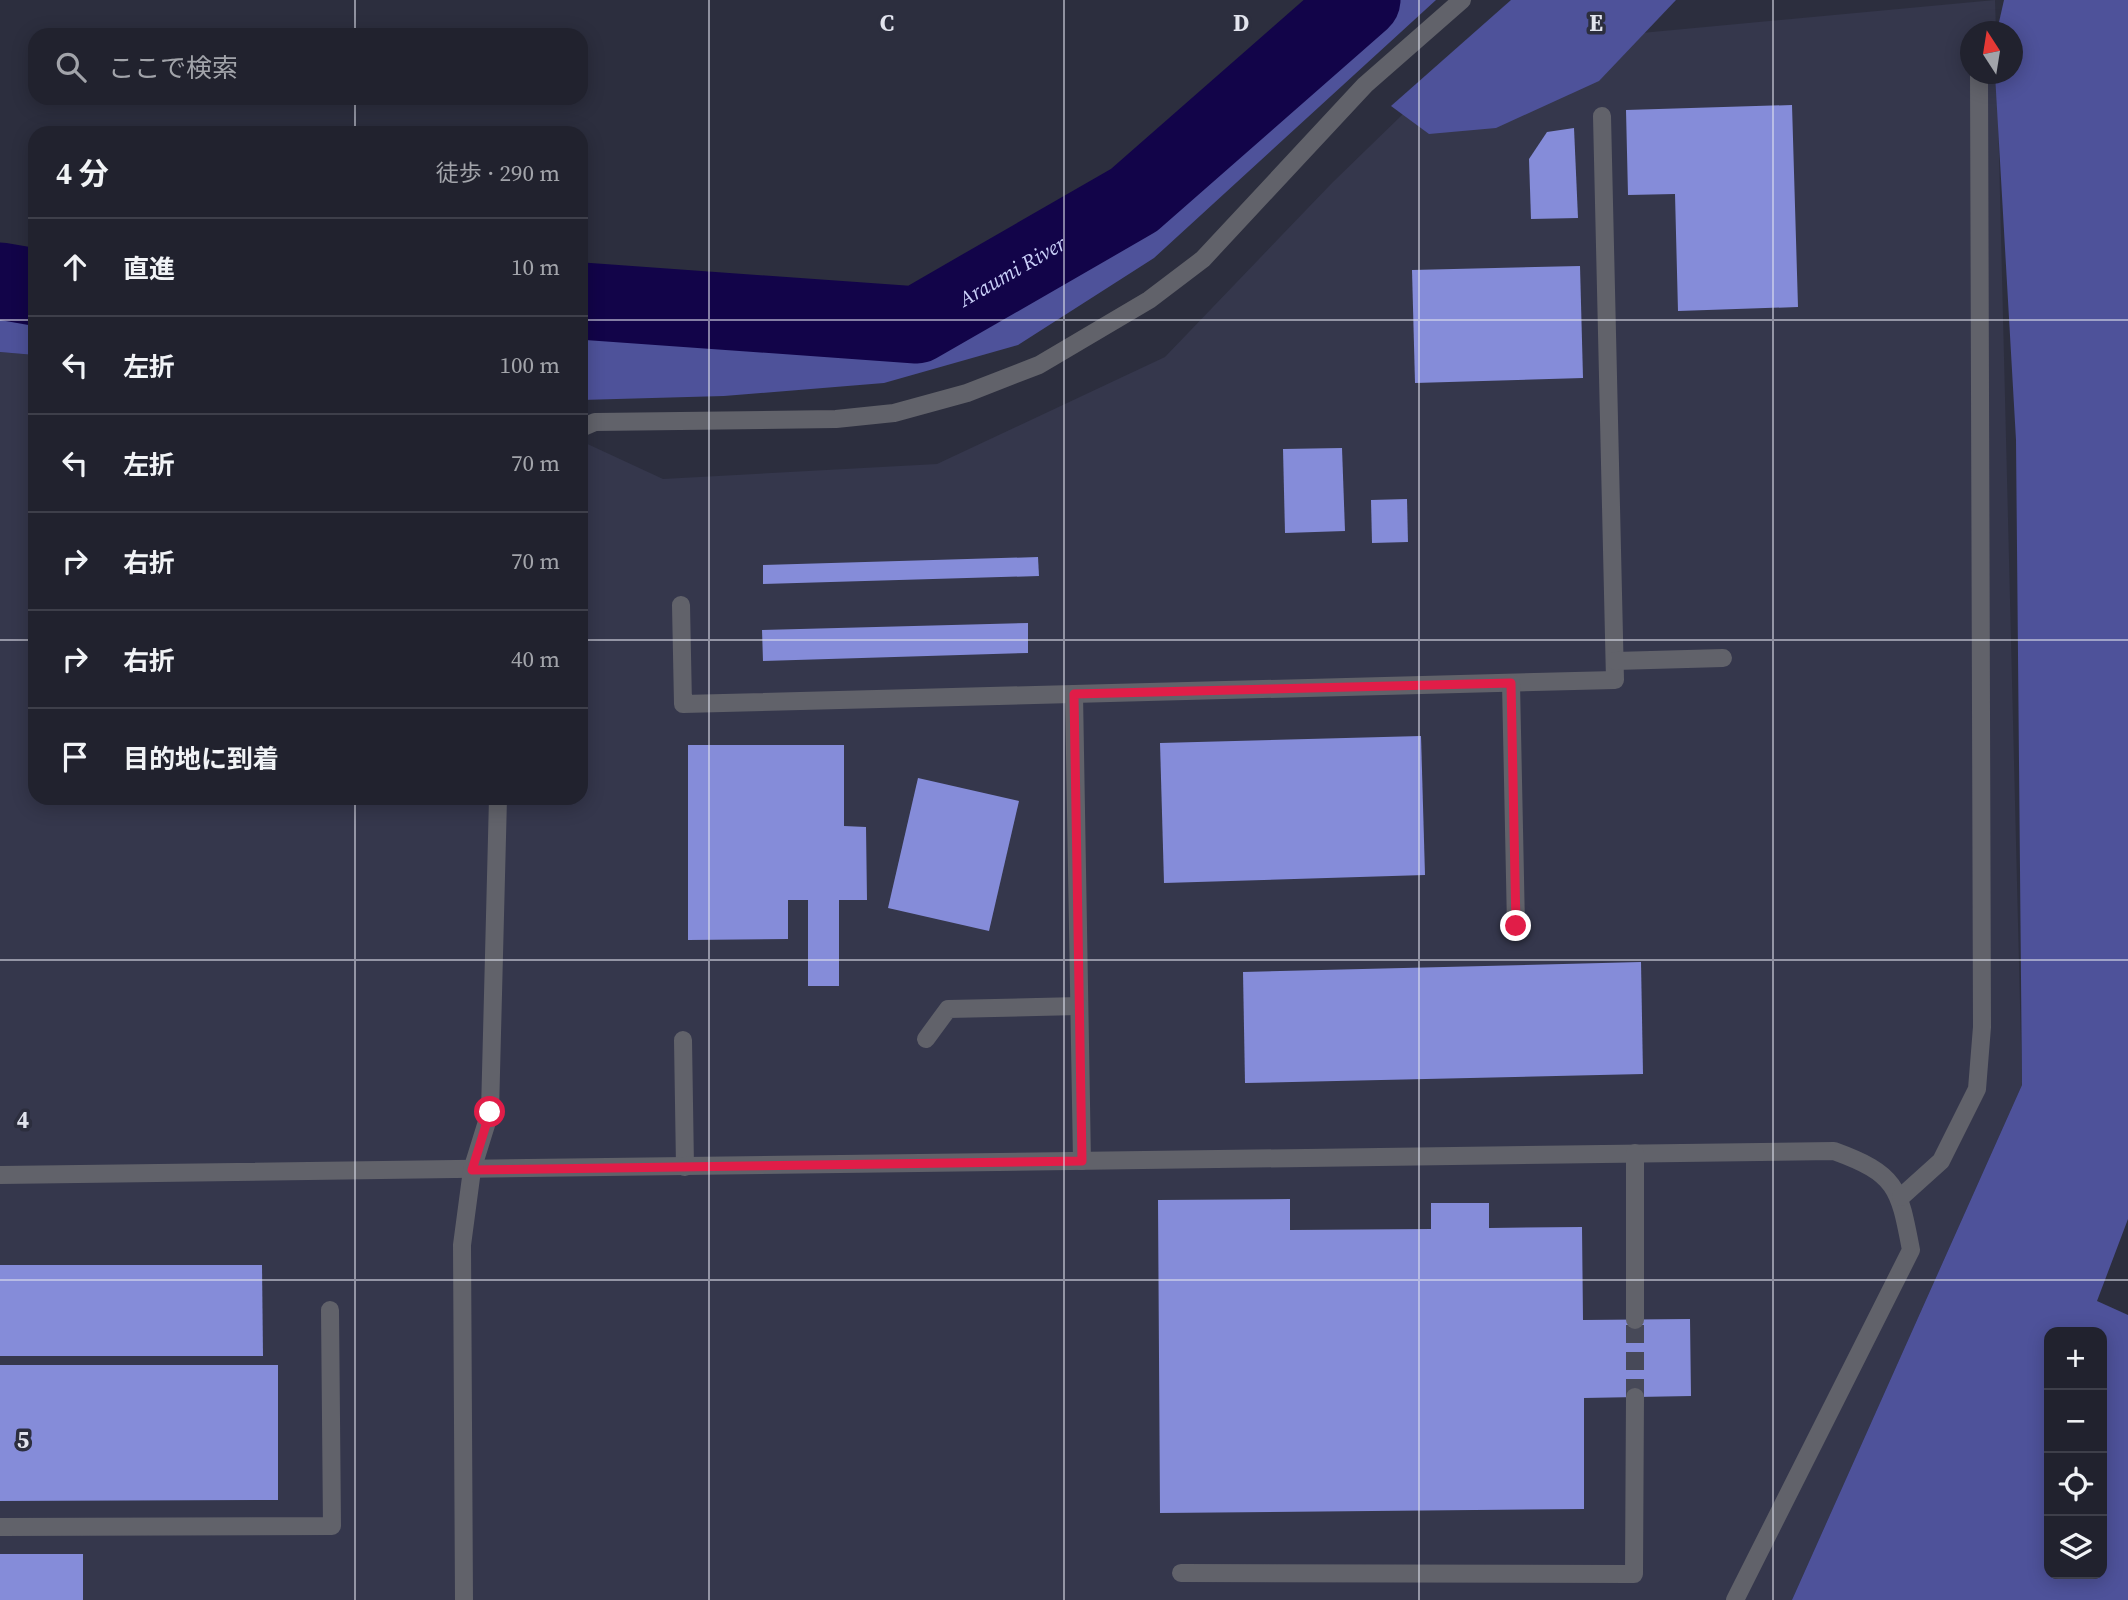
<!DOCTYPE html>
<html lang="ja">
<head>
<meta charset="utf-8">
<style>
	body { margin:0; font-family:"Source Serif 4","Noto Sans JP",serif; background:#292a36; color:#f1f3f6 }
	.controls { position:absolute; right:21px; bottom:21px; display:grid; overflow:hidden; border-radius:14px; box-shadow:0 4px 18px #0003 }
	.controls button { width:63px; height:63px; display:grid; place-items:center; padding:0; border:0; border-bottom:2px solid #3e3f4a; background:#21222e; color:#f1f3f6; font:35px sans-serif }
	.compass { position:absolute; left:1960px; top:21px; width:63px; height:63px; border-radius:50%; background:#21222e; box-shadow:0 4px 18px #0003; rotate:348deg }
	.stop { position:absolute; width:21px; height:21px; margin:-16px; border:5px solid #e11d48; border-radius:50%; background:#fff }
	.stop.end { background:#e11d48; border-color:#fff; box-shadow:0 2px 7px #0008 }
	.list { margin:0; padding:0; list-style:none }
	h2 { display:flex; justify-content:space-between; align-items:center; height:91px; margin:0; padding:0 28px; font-size:30px }
	h2 small { font-size:23px; font-weight:400; color:#a2a4aa }
	.list li { display:grid; grid-template-columns:46px 1fr auto; gap:21px; align-items:center; box-sizing:border-box; height:98px; padding:0 28px; border-top:2px solid #3e3f4a }
	.list b { display:block; font-size:26px; white-space:nowrap }
	.list em { font-size:23px; font-style:normal; color:#a2a4aa }
	.icon { flex:none; width:38px; height:38px; fill:none; stroke:currentColor; stroke-width:2; stroke-linecap:round; stroke-linejoin:round }
	.map { position:relative; flex:none; width:2128px; height:1600px; overflow:hidden }
	.search { position:absolute; background:#21222e; box-shadow:0 4px 18px #0003; left:28px; top:28px; width:560px; height:77px; display:flex; align-items:center; gap:18px; box-sizing:border-box; padding:0 24px; border-radius:21px; color:#a2a4aa; font-size:26px }
	.panel { position:absolute; background:#21222e; box-shadow:0 4px 18px #0003; left:28px; top:126px; width:560px; height:679px; border-radius:21px }
	.map>svg:first-child { display:block }
	.built { fill:#35374c }
	.forest { fill:#4e529a; fill-rule:evenodd }
	.lines { fill:none; stroke-linecap:round; stroke-linejoin:round }
	.river { stroke:#120449; stroke-width:77 }
	.building { fill:#858cd9 }
	.minor-tunnel { stroke:#474958; stroke-width:18; stroke-dasharray:18 9; stroke-linecap:butt }
	.minor { stroke:#61626a; stroke-width:18 }
	.route { stroke:#e11d48; stroke-width:9 }
	.grid { fill:none; stroke:#e2e4ee; stroke-width:2; stroke-opacity:0.55 }
	.labels { text-anchor:middle; dominant-baseline:central; stroke-width:7; stroke-linejoin:round; paint-order:stroke }
	.water-label { font-size:21px; font-style:italic; fill:#c9cff8; stroke:#2c2e3e }
	.grid-label { font-size:23px; text-anchor:middle; font-weight:bold; fill:#e2e4ee; stroke:#2c2e3e; stroke-width:7; stroke-linejoin:round; paint-order:stroke }
</style>
</head>
<body>
<div class="map">
<svg width="2128" height="1600" viewBox="0 0 2128 1600">
	<rect width="100%" height="100%" fill="#2c2e3e"/>
	<!-- built -->
	<polygon class="built" points="1995,0 1996,31 1970,32 1970,74 1997,74 2022,1085 1792,1600 0,1600 0,352 35,355 35,798 581,798 581,441 663,479 937,464 1165,357 1332,183 1470,49"/>
	<!-- forest -->
	<g class="forest">
		<polygon points="1371,0 1436,0 1154,258 1018,345 884,383 724,396 581,400 581,316 923,335 1143,215"/>
		<polygon points="1511,0 1676,0 1599,81 1496,128 1429,134 1391,106"/>
		<path d="M 2004,0 L 2128,0 L 2128,1219 L 2097,1301 L 2128,1315 L 2128,1600 L 1792,1600 L 2022,1085 L 2016,440 L 1995,74 L 2012,74 L 2012,32 L 1997,31 ZM 2049,1332 L 2102,1332 L 2102,1574 L 2049,1574 Z"/>
		<polygon points="0,296 35,300 35,355 0,352"/>
	</g>
	<g class="lines">
		<!-- river -->
		<g class="river">
			<polyline points="0,281 35,287"/>
			<path id="s1" d="M 581,301 L 917,325 L 1134,200 L 1362,0"/>
		</g>
	</g>
	<!-- building -->
	<g class="building">
		<polygon points="1792,105 1798,307 1678,311 1675,194 1628,195 1626,110"/>
		<polygon points="1574,128 1578,218 1531,219 1529,159 1547,132"/>
		<polygon points="1580,266 1583,378 1415,383 1412,270"/>
		<polygon points="1342,448 1345,531 1285,533 1283,449"/>
		<polygon points="1407,499 1408,542 1372,543 1371,500"/>
		<polygon points="1038,557 1039,576 763,584 763,565"/>
		<polygon points="1028,623 1028,653 763,661 762,630"/>
		<polygon points="1421,736 1425,875 1164,883 1160,743"/>
		<polygon points="688,745 844,745 844,826 866,827 867,900 839,900 839,986 808,986 808,900 788,900 788,939 688,940"/>
		<polygon points="918,778 1019,801 989,931 888,908"/>
		<polygon points="1641,962 1643,1074 1245,1083 1243,972"/>
		<polygon points="1290,1199 1290,1230 1431,1229 1431,1203 1489,1203 1489,1228 1582,1227 1583,1320 1690,1319 1691,1396 1584,1398 1584,1509 1160,1513 1158,1200"/>
		<polygon points="0,1265 262,1265 263,1356 0,1356"/>
		<polygon points="0,1365 278,1365 278,1500 0,1501"/>
		<rect x="0" y="1554" width="83" height="46"/>
	</g>
	<g class="lines">
		<!-- minor-tunnel -->
		<polyline class="minor-tunnel" points="1635,1397 1635,1320"/>
		<!-- minor -->
		<g class="minor">
			<polyline points="581,428 595,422 836,419 894,413 967,393 1039,365 1149,300 1203,259 1365,85 1462,0"/>
			<polyline points="681,605 683,704 1615,680 1602,116"/>
			<polyline points="1615,661 1723,658"/>
			<polyline points="1511,683 1516,926"/>
			<polyline points="1074,694 1082,1161"/>
			<polyline points="926,1039 948,1009 1079,1006"/>
			<polyline points="683,1040 685,1167"/>
			<path d="M 0,1175 L 1834,1151 C 1897,1174 1899,1187 1911,1250 L 1735,1600"/>
			<polyline points="1901,1197 1941,1161 1977,1089 1982,1027 1979,74"/>
			<polyline points="1635,1320 1635,1153"/>
			<polyline points="0,1527 332,1526 330,1310"/>
			<polyline points="1181,1573 1634,1574 1635,1397"/>
			<polyline points="464,1600 462,1245 472,1170 490,1112 498,798"/>
		</g>
	</g>
	<g class="lines">
		<!-- route -->
		<polyline class="route" points="490,1112 472,1170 1082,1161 1074,694 1511,683 1516,926"/>
	</g>
	<!-- grid -->
	<path class="grid" d="M 355,0 L 355,35M 709,0 L 709,1600M 1064,0 L 1064,1600M 1419,0 L 1419,1600M 1773,0 L 1773,1600M 355,98 L 355,133M 0,320 L 35,320M 581,320 L 2128,320M 0,640 L 35,640M 581,640 L 2128,640M 355,798 L 355,1600M 0,960 L 2128,960M 0,1280 L 2128,1280"/>
	<g class="labels">
		<!-- water labels -->
		<g class="water-label">
			<text stroke="none"><textPath href="#s1" startOffset="446">Araumi River</textPath></text>
		</g>
	</g>
	<g class="grid-label">
		<text x="887" y="31">C</text>
		<text x="1241" y="31">D</text>
		<text x="1596" y="31">E</text>
		<text x="23" y="1128">4</text>
		<text x="23" y="1448">5</text>
	</g>
</svg>
<div class="controls">
<button>+</button>
<button>−</button>
<button><svg class="icon" aria-label="locate" viewBox="0 0 24 24"><circle cx="12" cy="12" r="6"/><path d="M12 2v4M12 18v4M2 12h4M18 12h4"/></svg></button>
<button><svg class="icon" aria-label="layers" viewBox="0 0 24 24"><path d="M12 4l9 5-9 5-9-5zM3 14l9 5 9-5"/></svg></button>
</div>
<svg class="compass" viewBox="-18 -18 36 36"><path d="M0-13l5 13h-10z" fill="#e53935"/><path d="M0 13l5-13h-10z" fill="#a2a4aa"/></svg>
<div class="stop" style="left:490px;top:1112px"></div>
<div class="stop end" style="left:1516px;top:926px"></div>
<div class="search"><svg class="icon" aria-label="search" viewBox="0 0 24 24"><circle cx="10" cy="10" r="6"/><path d="M15 15l6 6"/></svg>ここで検索</div>
<section class="panel">
<h2>4 分<small>徒歩 · 290 m</small></h2>
<ul class="list">
<li><svg class="icon" aria-label="ahead" viewBox="0 0 24 24"><path d="M12 20V5M6 11l6-6 6 6"/></svg><div><b>直進</b></div><em>10 m</em></li>
<li><svg class="icon" aria-label="left" viewBox="0 0 24 24"><path d="M17 20v-9H6M10 6l-5 5 5 5"/></svg><div><b>左折</b></div><em>100 m</em></li>
<li><svg class="icon" aria-label="left" viewBox="0 0 24 24"><path d="M17 20v-9H6M10 6l-5 5 5 5"/></svg><div><b>左折</b></div><em>70 m</em></li>
<li><svg class="icon" aria-label="right" viewBox="0 0 24 24"><path d="M7 20v-9h11M14 6l5 5-5 5"/></svg><div><b>右折</b></div><em>70 m</em></li>
<li><svg class="icon" aria-label="right" viewBox="0 0 24 24"><path d="M7 20v-9h11M14 6l5 5-5 5"/></svg><div><b>右折</b></div><em>40 m</em></li>
<li><svg class="icon" aria-label="arrive" viewBox="0 0 24 24"><path d="M6 21V4h12l-3 4 3 4H6"/></svg><div><b>目的地に到着</b></div></li>
</ul>
</section>
</div>
</body>
</html>
